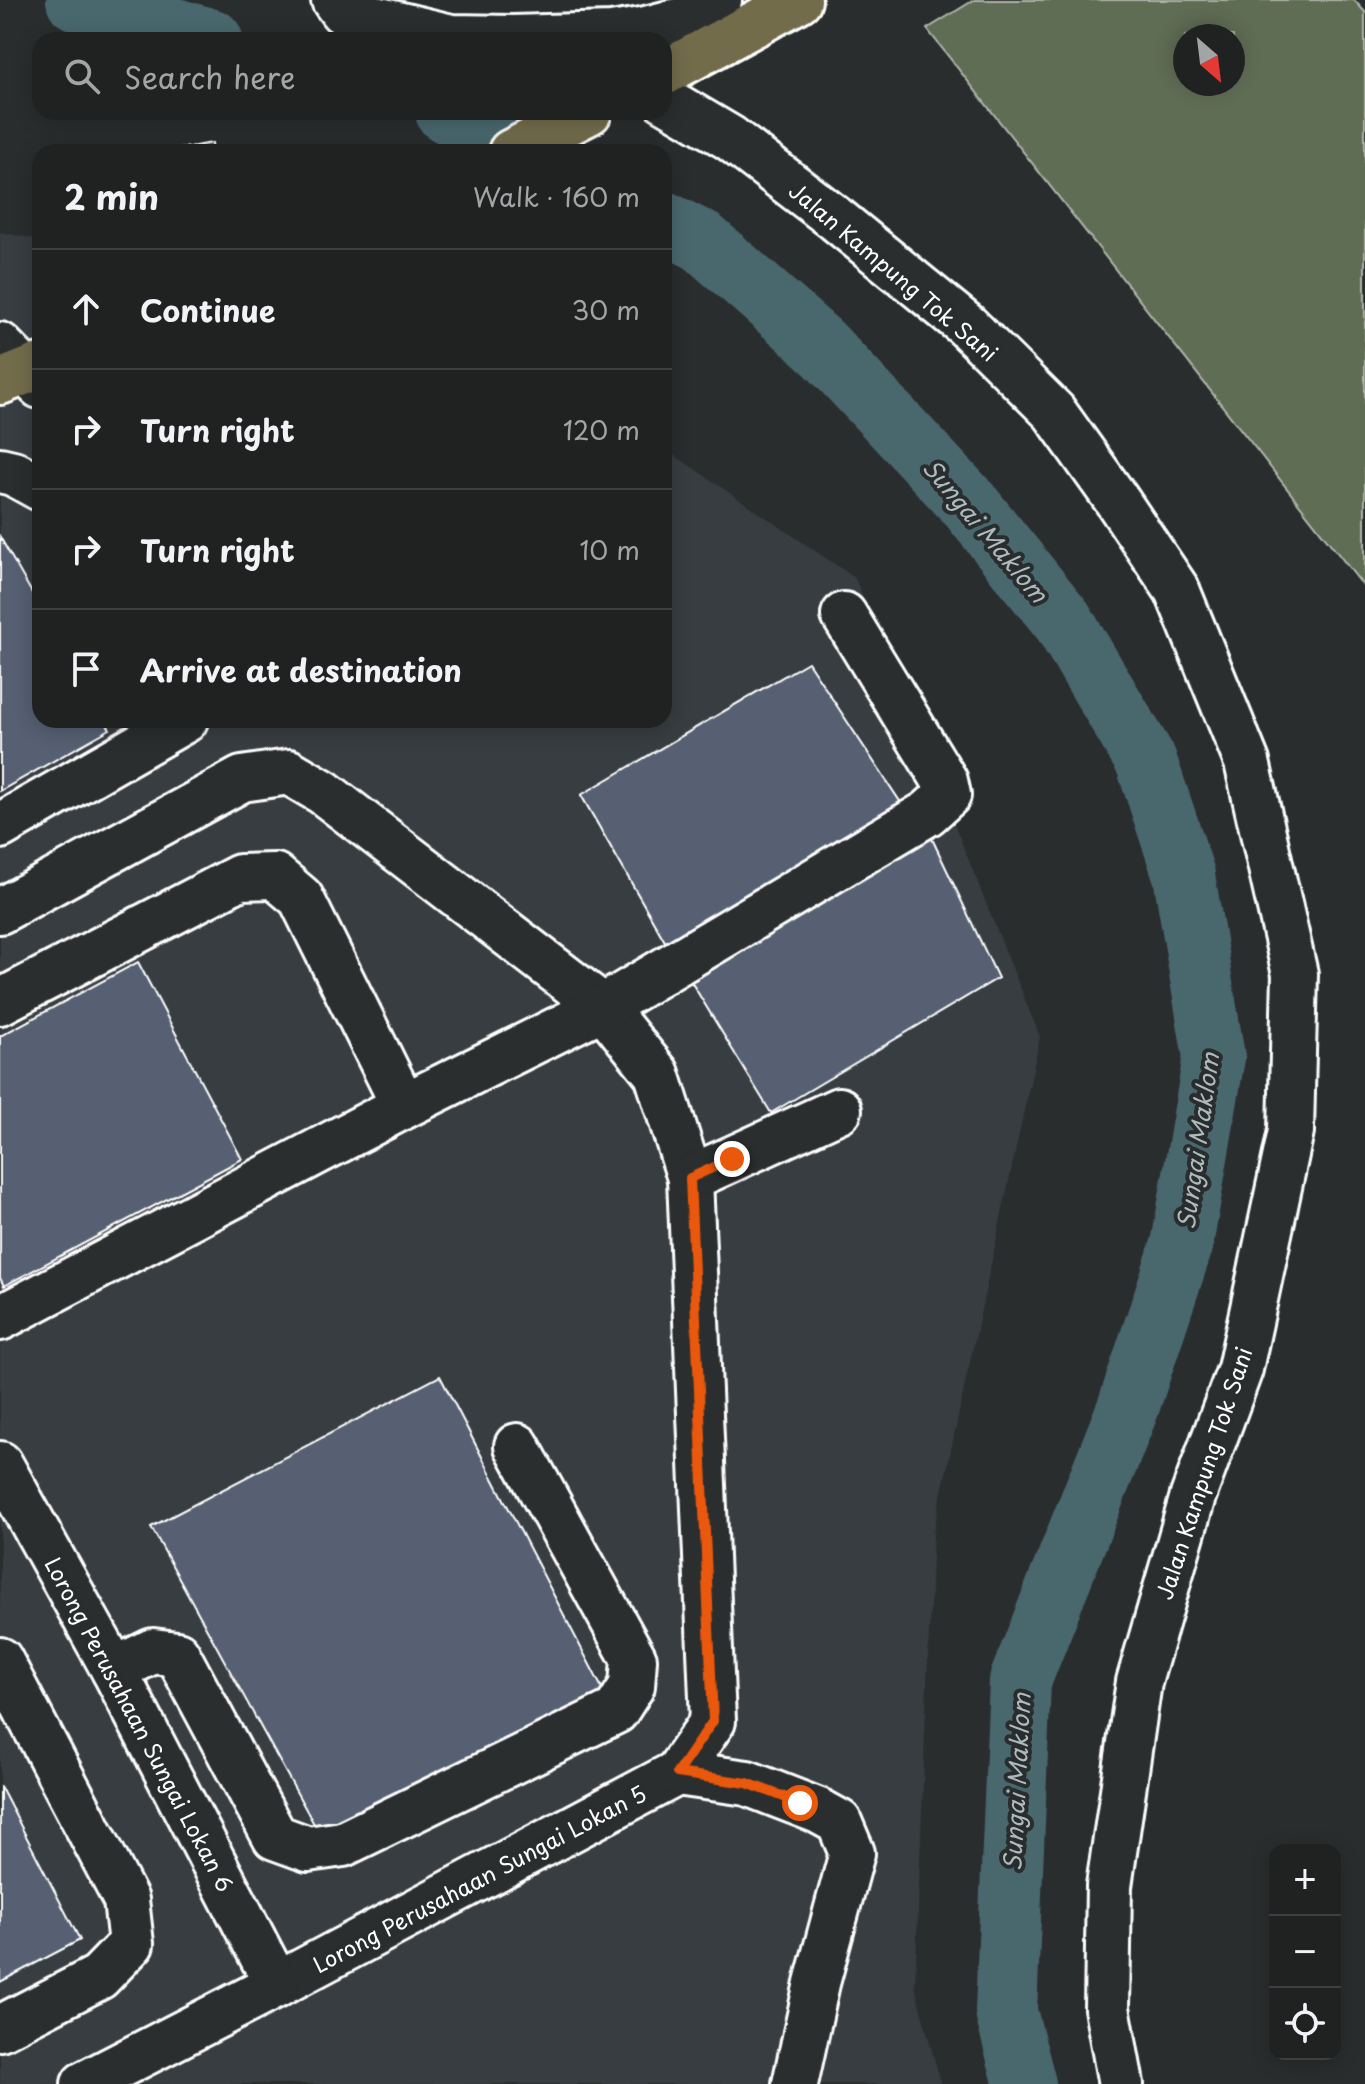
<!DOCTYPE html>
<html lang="en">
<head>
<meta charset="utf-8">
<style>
	body { margin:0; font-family:"Playpen Sans",sans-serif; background:#282a2a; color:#f1f3f6 }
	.controls { position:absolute; right:24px; bottom:24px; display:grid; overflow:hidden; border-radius:16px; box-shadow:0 4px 20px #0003 }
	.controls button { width:72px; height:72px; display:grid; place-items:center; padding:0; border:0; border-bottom:2px solid #3d3f40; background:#202222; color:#f1f3f6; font:40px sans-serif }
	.compass { position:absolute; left:1173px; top:24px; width:72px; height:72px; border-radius:50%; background:#202222; box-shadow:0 4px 20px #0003; rotate:152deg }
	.stop { position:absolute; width:24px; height:24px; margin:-18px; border:6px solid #ea580c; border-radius:50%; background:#fff }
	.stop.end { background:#ea580c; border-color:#fff; box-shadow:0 2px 8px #0008 }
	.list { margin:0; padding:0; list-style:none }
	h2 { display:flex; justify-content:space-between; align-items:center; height:104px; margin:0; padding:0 32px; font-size:34px }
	h2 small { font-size:26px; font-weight:400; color:#a2a4a5 }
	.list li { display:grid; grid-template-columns:52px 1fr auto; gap:24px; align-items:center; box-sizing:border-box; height:120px; padding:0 32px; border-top:2px solid #3d3f40 }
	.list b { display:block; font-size:30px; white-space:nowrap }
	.list em { font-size:26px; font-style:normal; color:#a2a4a5 }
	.icon { flex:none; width:44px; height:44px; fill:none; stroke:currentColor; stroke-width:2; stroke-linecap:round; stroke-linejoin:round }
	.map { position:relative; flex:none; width:1365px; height:2084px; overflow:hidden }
	.search { position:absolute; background:#202222; box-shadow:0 4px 20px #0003; left:32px; top:32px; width:640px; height:88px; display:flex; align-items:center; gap:20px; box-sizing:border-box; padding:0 28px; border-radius:24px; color:#a2a4a5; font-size:30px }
	.panel { position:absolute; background:#202222; box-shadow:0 4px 20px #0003; left:32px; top:144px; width:640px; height:584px; border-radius:24px }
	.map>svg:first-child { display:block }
	.built { fill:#383d42 }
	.green { fill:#606d54; stroke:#b0b6aa; stroke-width:2; fill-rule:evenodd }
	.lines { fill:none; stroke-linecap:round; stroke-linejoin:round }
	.river { stroke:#4a676e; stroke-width:62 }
	.building { fill:#576172; stroke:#fff; stroke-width:2 }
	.minor-casing { stroke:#fff; stroke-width:50 }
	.major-casing { stroke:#fff; stroke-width:50 }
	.minor { stroke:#2a2d2e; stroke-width:44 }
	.major { stroke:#726c4b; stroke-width:44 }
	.route { stroke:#ea580c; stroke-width:10 }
	.labels { text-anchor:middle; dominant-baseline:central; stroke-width:8; stroke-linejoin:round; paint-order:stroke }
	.street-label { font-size:22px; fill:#fff; stroke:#2a2d2e }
	.water-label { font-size:24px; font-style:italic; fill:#aebbbe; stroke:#2a2d2e }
</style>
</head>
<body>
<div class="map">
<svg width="1365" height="2084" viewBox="0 0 1365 2084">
	<rect width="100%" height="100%" fill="#2a2d2e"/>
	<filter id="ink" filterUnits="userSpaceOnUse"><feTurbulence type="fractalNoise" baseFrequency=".0125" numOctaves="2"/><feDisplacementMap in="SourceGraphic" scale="16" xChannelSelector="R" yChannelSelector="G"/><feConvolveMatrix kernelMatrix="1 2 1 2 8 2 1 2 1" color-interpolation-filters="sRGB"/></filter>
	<g filter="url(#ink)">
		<!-- built -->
		<polygon class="built" points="0,232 40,240 40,720 664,720 664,448 855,578 1040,1037 933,1533 915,1987 941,2084 0,2084"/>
		<!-- green -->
		<path class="green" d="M 974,0 L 1354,0 L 1365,12 L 1365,588 L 927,29 ZM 1185,36 L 1233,36 L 1233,84 L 1185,84 Z"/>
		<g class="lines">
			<!-- river -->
			<g class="river">
				<polyline points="77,0 212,40"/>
				<polyline points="446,112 525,152"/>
				<polyline points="664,222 703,242 820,345 969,504 1063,621 1146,761 1184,875 1214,1057 1182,1245 1128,1408 1020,1681 1006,2012 1025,2084"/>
			</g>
		</g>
		<!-- building -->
		<g class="building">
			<polygon points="212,143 213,152 162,152"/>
			<polygon points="0,537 40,607 40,720 104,720 110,729 0,791"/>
			<polygon points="808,662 905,809 671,952 581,795"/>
			<polygon points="927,828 998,978 771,1113 684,970"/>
			<polygon points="138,962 242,1159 4,1286 0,1278 0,1036"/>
			<polygon points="440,1376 604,1692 320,1835 151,1527"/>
			<polygon points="0,1786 80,1940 0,1982"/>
		</g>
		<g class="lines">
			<defs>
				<g id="minor">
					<polyline points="334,0 342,11 451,37 513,38 612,35 642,30 685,19 719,0"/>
					<polyline points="664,99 730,138 836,219 966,325 1054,412 1116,499 1177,590 1247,762 1295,974 1291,1131 1240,1369 1193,1496 1139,1682 1109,1886 1107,2008 1121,2084"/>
					<polyline points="0,345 40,386"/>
					<polyline points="0,470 13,473 40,488"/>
					<polyline points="0,826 185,720"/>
					<polyline points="0,911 242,779 289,772 323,792 603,1007 657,1074 690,1178 713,1721 677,1773 277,1985 84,2084"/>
					<polyline points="0,1002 240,877 275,876 301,898 404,1106"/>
					<polyline points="690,1178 839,1110"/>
					<polyline points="0,1318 404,1106 603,1007 928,813 948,795 945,781 844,615"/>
					<polyline points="0,1464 114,1670 277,1985"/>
					<polyline points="0,1660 126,1900 131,1944 99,1977 0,2028"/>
					<polyline points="114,1670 153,1651 177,1654 275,1837 308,1849 343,1844 616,1711 632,1686 634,1659 517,1446"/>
					<polyline points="677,1773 747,1783 819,1811 839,1822 852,1853 817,1983 795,2084"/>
				</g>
				<g id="major">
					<polyline points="664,73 799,0"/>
					<polyline points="511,152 589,112"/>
					<polyline points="0,382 40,366"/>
				</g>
			</defs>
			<!-- minor casing -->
			<use href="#minor" class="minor-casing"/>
			<!-- major casing -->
			<use href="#major" class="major-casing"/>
			<!-- minor -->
			<use href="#minor" class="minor"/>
			<!-- major -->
			<use href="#major" class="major"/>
		</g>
	</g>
	<g class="lines" filter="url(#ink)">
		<!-- route -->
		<polyline class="route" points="732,1159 690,1178 713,1721 677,1773 747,1783 800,1803"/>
	</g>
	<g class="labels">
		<!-- street labels -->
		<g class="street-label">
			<text transform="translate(894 271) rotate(40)">Jalan Kampung Tok Sani</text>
			<text transform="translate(1203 1473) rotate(-72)">Jalan Kampung Tok Sani</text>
			<text transform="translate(140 1724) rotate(62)">Lorong Perusahaan Sungai Lokan 6</text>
			<text transform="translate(479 1878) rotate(-28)">Lorong Perusahaan Sungai Lokan 5</text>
		</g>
		<!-- water labels -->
		<g class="water-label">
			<text transform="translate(986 530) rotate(50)">Sungai Maklom</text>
			<text transform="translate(1197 1141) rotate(-82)">Sungai Maklom</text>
			<text transform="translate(1016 1782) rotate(-87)">Sungai Maklom</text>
		</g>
	</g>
</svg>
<div class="controls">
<button>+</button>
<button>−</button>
<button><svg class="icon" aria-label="locate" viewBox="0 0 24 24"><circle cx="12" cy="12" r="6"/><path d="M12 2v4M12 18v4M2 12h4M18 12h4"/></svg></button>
</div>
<svg class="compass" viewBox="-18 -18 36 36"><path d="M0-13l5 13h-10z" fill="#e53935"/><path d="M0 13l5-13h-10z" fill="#a2a4a5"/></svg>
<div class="stop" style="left:800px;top:1803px"></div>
<div class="stop end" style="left:732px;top:1159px"></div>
<div class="search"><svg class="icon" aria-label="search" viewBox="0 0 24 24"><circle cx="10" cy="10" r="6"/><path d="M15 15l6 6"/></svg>Search here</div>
<section class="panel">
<h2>2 min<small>Walk · 160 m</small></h2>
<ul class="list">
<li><svg class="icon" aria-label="ahead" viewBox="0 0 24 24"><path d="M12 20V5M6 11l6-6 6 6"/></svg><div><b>Continue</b></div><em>30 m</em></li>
<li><svg class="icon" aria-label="right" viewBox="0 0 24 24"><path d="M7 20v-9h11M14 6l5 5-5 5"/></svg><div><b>Turn right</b></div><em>120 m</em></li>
<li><svg class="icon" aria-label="right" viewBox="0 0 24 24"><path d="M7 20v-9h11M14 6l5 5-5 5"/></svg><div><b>Turn right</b></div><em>10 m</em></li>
<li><svg class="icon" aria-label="arrive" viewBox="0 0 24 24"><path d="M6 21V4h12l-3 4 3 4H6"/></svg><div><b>Arrive at destination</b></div></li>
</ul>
</section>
</div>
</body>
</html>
